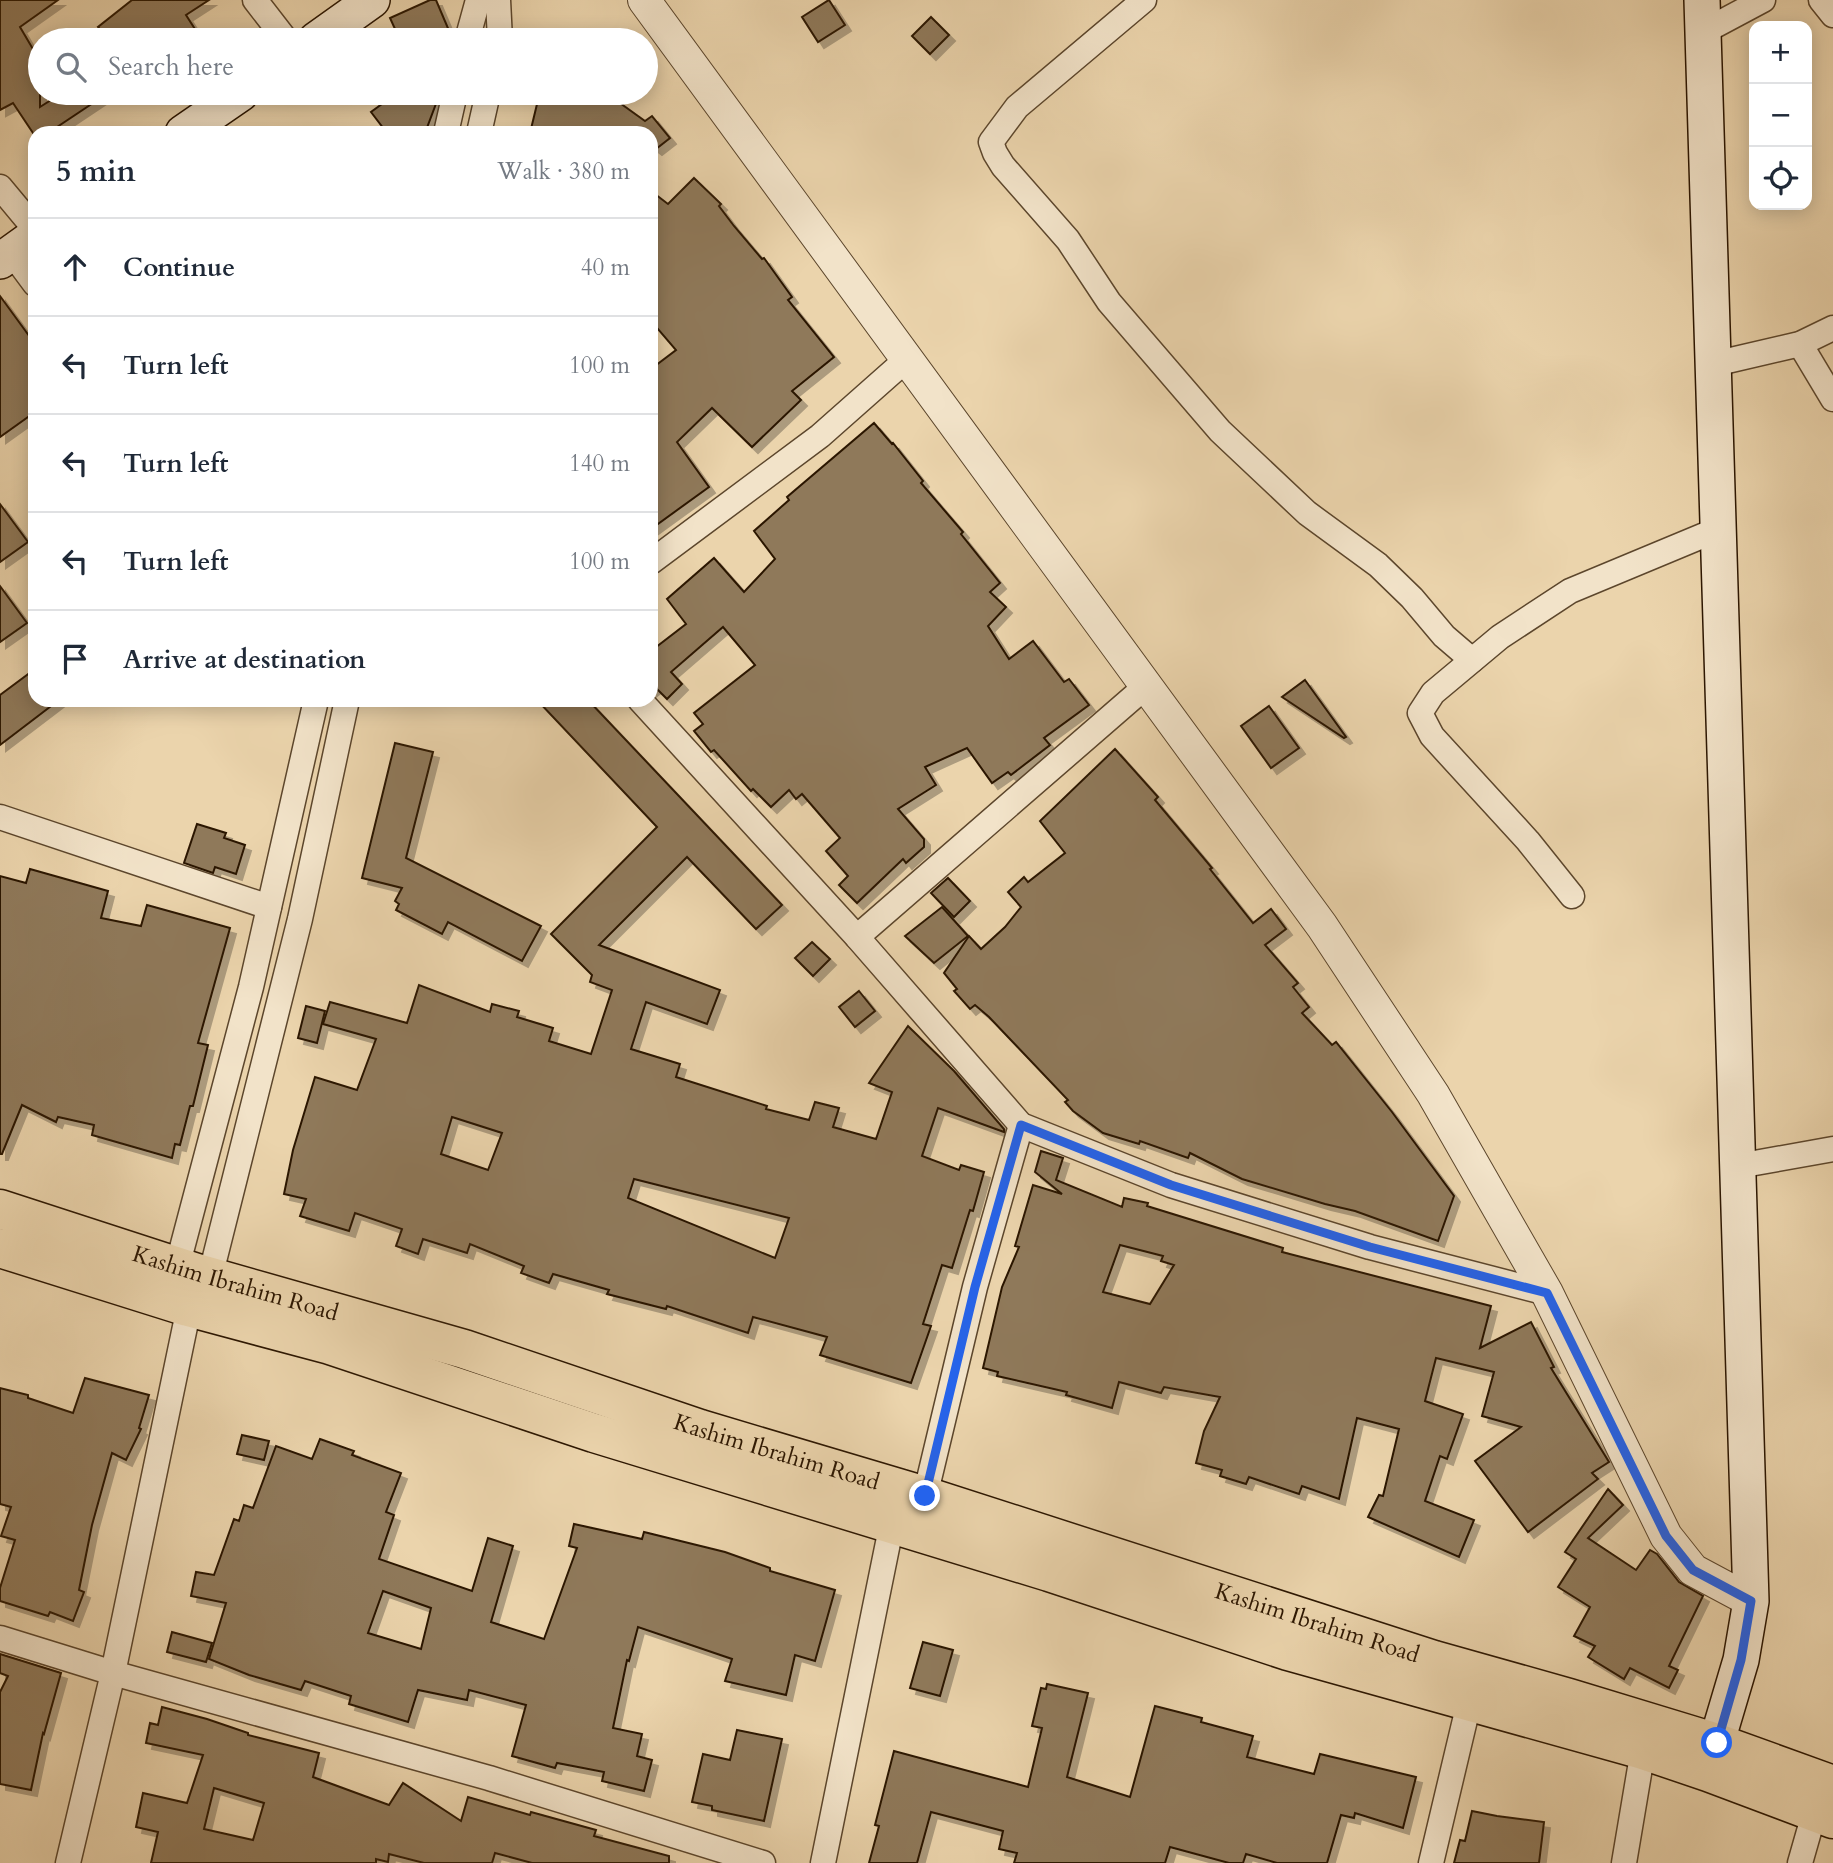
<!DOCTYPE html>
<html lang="en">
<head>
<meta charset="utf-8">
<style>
	body { margin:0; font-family:Cardo,serif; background:#f2f2f3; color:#1f2937 }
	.controls { position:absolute; right:21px; top:21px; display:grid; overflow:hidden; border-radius:14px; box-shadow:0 4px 18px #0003 }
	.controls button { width:63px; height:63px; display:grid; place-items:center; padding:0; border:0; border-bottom:2px solid #e0e1e3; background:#fff; color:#1f2937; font:35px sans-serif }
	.stop { position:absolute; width:21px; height:21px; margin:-16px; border:5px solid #2563eb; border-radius:50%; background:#fff }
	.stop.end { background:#2563eb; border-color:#fff; box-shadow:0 2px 7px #0008 }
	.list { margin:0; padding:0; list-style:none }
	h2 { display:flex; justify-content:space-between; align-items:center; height:91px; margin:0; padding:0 28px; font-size:30px }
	h2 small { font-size:23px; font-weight:400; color:#747a83 }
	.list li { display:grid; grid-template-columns:46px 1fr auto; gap:21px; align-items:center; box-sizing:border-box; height:98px; padding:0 28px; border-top:2px solid #e0e1e3 }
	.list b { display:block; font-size:26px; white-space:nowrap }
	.list em { font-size:23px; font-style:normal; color:#747a83 }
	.icon { flex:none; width:38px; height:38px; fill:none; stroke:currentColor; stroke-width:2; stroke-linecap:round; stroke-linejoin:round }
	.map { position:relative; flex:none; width:1833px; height:1863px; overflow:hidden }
	.search { position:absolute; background:#fff; box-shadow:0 4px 18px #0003; left:28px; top:28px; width:630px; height:77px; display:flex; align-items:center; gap:18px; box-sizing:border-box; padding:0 24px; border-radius:38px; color:#747a83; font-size:26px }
	.panel { position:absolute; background:#fff; box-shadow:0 4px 18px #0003; left:28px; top:126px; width:630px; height:581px; border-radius:21px }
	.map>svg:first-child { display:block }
	.building { fill:#8f795a; stroke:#2c1601; stroke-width:2; fill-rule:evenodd; filter:url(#shadow) }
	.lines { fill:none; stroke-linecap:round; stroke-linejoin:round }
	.minor-casing { stroke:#5c462c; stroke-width:27 }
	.tertiary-casing { stroke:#5c462c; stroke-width:34 }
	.secondary-casing { stroke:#2c1601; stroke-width:38 }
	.trunk-casing { stroke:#2c1601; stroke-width:41 }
	.minor { stroke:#f2e3c9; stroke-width:24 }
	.tertiary { stroke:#f2e3c9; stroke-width:32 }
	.secondary { stroke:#f2e3c9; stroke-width:35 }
	.trunk { stroke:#ebd4ac; stroke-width:38 }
	.route { stroke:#2563eb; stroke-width:9 }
	.labels { text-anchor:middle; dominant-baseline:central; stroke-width:5; stroke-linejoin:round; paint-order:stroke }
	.street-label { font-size:23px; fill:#2c1601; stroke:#f2e3c9 }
</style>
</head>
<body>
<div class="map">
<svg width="1833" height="1863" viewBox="0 0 1833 1863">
	<defs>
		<filter id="shadow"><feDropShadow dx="6" dy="6" stdDeviation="0" flood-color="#0004"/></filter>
	</defs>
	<rect width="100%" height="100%" fill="#ebd4ac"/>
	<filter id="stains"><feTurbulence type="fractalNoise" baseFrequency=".00286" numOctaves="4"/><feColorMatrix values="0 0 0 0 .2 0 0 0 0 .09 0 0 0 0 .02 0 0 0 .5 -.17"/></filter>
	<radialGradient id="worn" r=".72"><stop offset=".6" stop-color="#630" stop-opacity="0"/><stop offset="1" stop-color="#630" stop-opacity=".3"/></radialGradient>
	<!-- building -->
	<g class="building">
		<polygon points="0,0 58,0 20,27 40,61 40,107 62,93 108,93 48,133 35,133 35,136 13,103 0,110"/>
		<polygon points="132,0 209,0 186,15 202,40 109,40 98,27"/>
		<polygon points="430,0 436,0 453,40 400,40 390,18"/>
		<polygon points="829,0 845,25 818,42 802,17"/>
		<polygon points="931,17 949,35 930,54 912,36"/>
		<polygon points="397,93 440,93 425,133 387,133 371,112"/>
		<polygon points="550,93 606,93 645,121 652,116 670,138 656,149 651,145 651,133 547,133 531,129 538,100 548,102"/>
		<polygon points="694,178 721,204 719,206 734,226 762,259 764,258 792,297 788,300 834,357 792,391 801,400 752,447 712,408 677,442 709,487 651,529 651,369 676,350 651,321 651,191 668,204"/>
		<polygon points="0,296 35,344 35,412 0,437"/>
		<polygon points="874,423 892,444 893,443 923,481 921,483 963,532 961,534 1000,583 990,592 1006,607 988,626 1009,659 1033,641 1064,682 1069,679 1089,705 1044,738 1050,745 1011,775 1008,772 992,783 967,748 925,767 936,785 898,809 924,839 924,847 906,863 903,859 857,903 839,885 848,876 826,851 840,838 802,794 796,799 789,790 771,807 753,789 751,791 714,750 711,752 694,731 703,724 694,713 755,665 723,627 671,672 682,684 667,699 655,687 651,690 651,651 686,624 667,599 714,558 744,592 775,559 754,531 789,500 787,497"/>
		<polygon points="0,504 28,542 0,562"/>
		<polygon points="0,586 27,623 0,642"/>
		<polygon points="35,669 35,700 59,700 0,745 0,695"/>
		<polygon points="1305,680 1346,737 1344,738 1282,697"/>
		<path d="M 537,700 L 588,700 L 782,905 L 756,929 L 687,857 L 599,945 L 720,990 L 707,1024 L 646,1002 L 631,1049 L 680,1064 L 676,1077 L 767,1106 L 766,1109 L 809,1120 L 815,1102 L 839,1108 L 833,1127 L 876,1139 L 892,1092 L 869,1083 L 908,1026 L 954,1071 L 1004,1129 L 1004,1132 L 938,1108 L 922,1156 L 959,1170 L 961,1165 L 984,1172 L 973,1211 L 970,1210 L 952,1268 L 942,1265 L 923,1324 L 931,1326 L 911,1383 L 820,1355 L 827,1337 L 753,1317 L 748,1333 L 667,1306 L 666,1309 L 607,1294 L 609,1290 L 553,1274 L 549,1283 L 521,1273 L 524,1266 L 470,1244 L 467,1253 L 423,1239 L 418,1254 L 396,1246 L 402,1229 L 355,1213 L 349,1231 L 300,1216 L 306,1199 L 284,1194 L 293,1150 L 315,1077 L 357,1090 L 376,1039 L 323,1024 L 330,1002 L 407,1023 L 419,985 L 490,1012 L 492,1004 L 519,1011 L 517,1017 L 553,1028 L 549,1041 L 591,1054 L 612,990 L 590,982 L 592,975 L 551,934 L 657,827 ZM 452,1117 L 502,1133 L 488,1170 L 441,1154 ZM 634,1179 L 789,1218 L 775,1258 L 628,1198 Z"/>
		<polygon points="1269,706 1299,748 1271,768 1241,726"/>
		<polygon points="395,743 433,752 406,858 541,926 522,961 448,922 442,934 396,910 399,904 395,901 402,888 362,878"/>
		<polygon points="1115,749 1158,797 1155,800 1212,868 1210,869 1253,923 1271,909 1286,929 1265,945 1298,983 1293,987 1309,1007 1302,1013 1332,1045 1336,1042 1392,1112 1454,1196 1438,1241 1355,1211 1325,1204 1242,1179 1190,1153 1188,1158 1140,1141 1139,1144 1103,1133 1073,1111 1065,1102 1068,1100 989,1017 975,1005 970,1009 954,991 957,989 944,973 969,936 981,949 1005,927 1021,907 1008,892 1024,877 1028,882 1065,853 1040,821"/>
		<polygon points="197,824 226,833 224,838 245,845 236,874 215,867 213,873 184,863"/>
		<polygon points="30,869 108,891 101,918 141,926 147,905 230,928 198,1043 208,1045 193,1106 190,1106 180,1145 175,1144 172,1158 92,1135 94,1125 58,1117 56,1122 22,1105 2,1154 0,1154 0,876 26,883"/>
		<polygon points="948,878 970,901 954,917 931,893"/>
		<polygon points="942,907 968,936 934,963 905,936"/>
		<polygon points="812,942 830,959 813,976 795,958"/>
		<polygon points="859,991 875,1011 855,1027 839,1007"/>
		<polygon points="306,1006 325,1011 317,1043 298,1038"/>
		<path d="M 1041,1151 L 1063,1158 L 1056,1180 L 1122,1207 L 1124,1198 L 1148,1203 L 1147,1206 L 1283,1248 L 1282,1252 L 1491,1306 L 1480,1348 L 1531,1322 L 1554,1367 L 1551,1368 L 1609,1462 L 1592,1473 L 1598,1479 L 1528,1532 L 1475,1461 L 1521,1427 L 1482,1416 L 1494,1372 L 1436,1358 L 1425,1401 L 1463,1414 L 1447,1459 L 1440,1456 L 1425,1501 L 1474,1520 L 1459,1557 L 1368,1517 L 1379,1495 L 1383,1496 L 1399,1429 L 1357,1418 L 1339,1499 L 1302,1486 L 1299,1494 L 1249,1477 L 1246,1484 L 1220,1476 L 1222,1470 L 1196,1463 L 1204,1431 L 1220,1397 L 1164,1387 L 1161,1393 L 1119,1382 L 1112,1408 L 1066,1395 L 1067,1392 L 997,1376 L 998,1372 L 983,1368 L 1002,1287 L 1019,1247 L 1015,1246 L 1033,1185 L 1062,1194 L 1035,1172 ZM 1120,1245 L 1163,1256 L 1161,1261 L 1174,1265 L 1150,1304 L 1103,1292 Z"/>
		<polygon points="85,1378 149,1395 139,1428 141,1429 126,1460 112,1453 92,1525 79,1590 84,1592 73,1621 50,1612 48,1616 0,1601 0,1588 15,1540 1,1536 11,1507 0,1504 0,1388 28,1395 28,1398 73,1413"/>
		<polygon points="242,1435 269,1441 264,1460 237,1454"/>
		<path d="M 320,1439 L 354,1451 L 352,1455 L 401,1473 L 386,1512 L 394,1515 L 379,1559 L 472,1591 L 488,1538 L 513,1546 L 491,1622 L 544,1639 L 577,1548 L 569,1546 L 574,1524 L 642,1539 L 644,1532 L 725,1552 L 770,1568 L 770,1571 L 835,1590 L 815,1661 L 795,1655 L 786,1695 L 725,1681 L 732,1659 L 638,1627 L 629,1661 L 627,1660 L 613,1728 L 642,1734 L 637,1756 L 652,1760 L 644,1791 L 602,1781 L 604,1772 L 557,1763 L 555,1768 L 512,1756 L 526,1705 L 469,1690 L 467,1700 L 418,1690 L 408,1722 L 349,1704 L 351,1696 L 305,1681 L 301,1690 L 249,1675 L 209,1659 L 226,1603 L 191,1596 L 196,1572 L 214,1575 L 234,1519 L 239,1521 L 244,1505 L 253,1508 L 276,1446 L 312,1459 ZM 383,1591 L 431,1608 L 421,1649 L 368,1633 Z"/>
		<polygon points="1608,1489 1623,1505 1588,1538 1636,1570 1650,1550 1657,1554 1679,1582 1703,1596 1669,1666 1678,1670 1669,1688 1630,1668 1624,1679 1588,1657 1595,1646 1574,1636 1590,1607 1558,1587 1576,1559 1565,1552"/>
		<polygon points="172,1632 212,1643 206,1662 167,1652"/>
		<polygon points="923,1642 953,1650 940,1696 910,1688"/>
		<polygon points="0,1654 61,1673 44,1734 43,1733 31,1790 0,1784 0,1692 8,1676 0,1673"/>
		<polygon points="1047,1684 1088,1693 1067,1777 1130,1797 1155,1706 1202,1718 1201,1722 1253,1736 1247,1757 1314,1774 1320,1754 1416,1777 1403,1828 1355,1813 1354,1818 1341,1815 1327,1863 1277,1863 1246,1854 1243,1863 1229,1863 1170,1847 1165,1863 1014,1863 1017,1853 999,1849 1003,1831 931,1812 917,1863 869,1863 879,1826 875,1825 894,1751 1028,1787 1042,1728 1032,1726 1041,1688 1046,1689"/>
		<path d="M 162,1707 L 207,1719 L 248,1733 L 248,1735 L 319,1753 L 313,1777 L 389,1805 L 403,1783 L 461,1821 L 468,1797 L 530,1815 L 531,1812 L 596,1830 L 594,1836 L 669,1856 L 669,1863 L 532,1863 L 495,1853 L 492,1863 L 424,1863 L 389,1854 L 388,1862 L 376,1859 L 376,1863 L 151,1863 L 158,1832 L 136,1827 L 143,1793 L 187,1803 L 203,1755 L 146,1743 L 150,1723 L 158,1725 ZM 214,1788 L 264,1803 L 253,1840 L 204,1829 Z"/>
		<polygon points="737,1730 782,1739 764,1821 712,1810 712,1806 692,1802 703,1754 730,1760"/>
		<polygon points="1472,1811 1497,1816 1544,1822 1539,1863 1454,1863 1460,1840 1465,1841"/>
	</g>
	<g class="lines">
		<defs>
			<g id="minor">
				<polyline points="255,0 286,40"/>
				<polyline points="498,0 500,40"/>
				<polyline points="1144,0 1017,107 991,142 995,153 1003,166 1068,240 1109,302 1220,431 1307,513 1378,565 1412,598 1444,636 1472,660"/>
				<polyline points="1821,0 1833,15"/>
				<polyline points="1703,32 1763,0"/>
				<polyline points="467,40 478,0"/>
				<polyline points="446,133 455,93"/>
				<polyline points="479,133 488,93"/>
				<polyline points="0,187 35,229"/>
				<polyline points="12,253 35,284"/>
				<polyline points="1800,344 1833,399"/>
				<polyline points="1714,364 1800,344 1833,328"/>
				<polyline points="651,562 820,436 907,359"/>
				<polyline points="640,700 857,937 1021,1125 1171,1185 1370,1247 1547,1293"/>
				<polyline points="0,817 269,907"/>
				<polyline points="1572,896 1528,841 1432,736 1420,713 1433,693 1500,637 1570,591 1719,529"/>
				<polyline points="857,937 1145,687"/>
				<polyline points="1738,1166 1833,1149"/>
				<polyline points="177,1267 251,987 316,700"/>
				<polyline points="210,1277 300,919 347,700"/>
				<polyline points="925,1496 975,1287 1021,1125"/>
				<polyline points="0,1638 113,1673 489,1778 763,1863"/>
				<polyline points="68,1863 113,1673 192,1293"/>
				<polyline points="823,1863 892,1523"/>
				<polyline points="1431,1863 1469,1703"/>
				<polyline points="1624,1863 1643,1750"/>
				<polyline points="1800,1863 1818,1800"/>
			</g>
			<polyline id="tertiary" points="644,0 1322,926 1433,1094 1547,1293 1666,1536 1693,1570 1751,1601"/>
			<g id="secondary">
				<polyline points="1702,0 1751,1601 1741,1660 1709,1768"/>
				<polyline points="316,40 372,0"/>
				<polyline points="183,133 241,93"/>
				<polyline points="0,261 35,236"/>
			</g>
			<g id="trunk">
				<path id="s1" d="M 0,1209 L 197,1273 L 464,1349 L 700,1429 L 925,1496 L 1434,1660 L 1569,1698 L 1717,1743 L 1833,1785"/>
				<polyline points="0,1248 188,1307 330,1345 594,1433 1049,1572 1288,1651 1643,1750 1708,1772 1833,1819"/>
			</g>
		</defs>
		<!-- minor casing -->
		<use href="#minor" class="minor-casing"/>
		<!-- tertiary casing -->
		<use href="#tertiary" class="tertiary-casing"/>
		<!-- secondary casing -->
		<use href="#secondary" class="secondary-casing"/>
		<!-- trunk casing -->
		<use href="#trunk" class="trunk-casing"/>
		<!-- minor -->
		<use href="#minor" class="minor"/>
		<!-- tertiary -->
		<use href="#tertiary" class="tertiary"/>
		<!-- secondary -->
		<use href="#secondary" class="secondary"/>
		<!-- trunk -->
		<use href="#trunk" class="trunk"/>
	</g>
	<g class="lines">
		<!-- route -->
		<polyline class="route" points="925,1496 975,1287 1021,1125 1171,1185 1370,1247 1547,1293 1666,1536 1693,1570 1751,1601 1741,1660 1717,1743"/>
	</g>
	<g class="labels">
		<!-- street labels -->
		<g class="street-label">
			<text stroke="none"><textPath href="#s1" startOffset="247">Kashim Ibrahim Road</textPath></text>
			<text stroke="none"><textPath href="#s1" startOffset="814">Kashim Ibrahim Road</textPath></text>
			<text stroke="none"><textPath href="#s1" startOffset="1381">Kashim Ibrahim Road</textPath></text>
		</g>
	</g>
	<rect width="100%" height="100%" filter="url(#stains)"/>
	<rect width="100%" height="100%" fill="url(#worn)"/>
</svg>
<div class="controls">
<button>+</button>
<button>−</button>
<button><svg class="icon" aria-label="locate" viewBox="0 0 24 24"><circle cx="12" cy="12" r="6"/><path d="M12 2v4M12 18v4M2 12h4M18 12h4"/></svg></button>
</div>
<div class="stop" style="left:1717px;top:1743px"></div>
<div class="stop end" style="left:925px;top:1496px"></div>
<div class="search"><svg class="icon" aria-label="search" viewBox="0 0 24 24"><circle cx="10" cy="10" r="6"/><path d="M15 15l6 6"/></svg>Search here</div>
<section class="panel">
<h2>5 min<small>Walk · 380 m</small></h2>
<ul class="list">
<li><svg class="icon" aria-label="ahead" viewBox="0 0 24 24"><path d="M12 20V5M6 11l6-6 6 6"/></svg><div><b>Continue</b></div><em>40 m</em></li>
<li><svg class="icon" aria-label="left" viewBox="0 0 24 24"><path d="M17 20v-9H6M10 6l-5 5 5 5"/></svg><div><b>Turn left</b></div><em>100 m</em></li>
<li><svg class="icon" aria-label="left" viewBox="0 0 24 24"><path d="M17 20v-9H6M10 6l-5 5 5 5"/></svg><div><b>Turn left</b></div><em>140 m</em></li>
<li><svg class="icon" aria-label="left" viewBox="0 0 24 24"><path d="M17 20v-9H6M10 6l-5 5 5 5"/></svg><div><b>Turn left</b></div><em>100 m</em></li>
<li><svg class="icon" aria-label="arrive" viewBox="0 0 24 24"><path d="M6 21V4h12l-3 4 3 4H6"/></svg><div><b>Arrive at destination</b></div></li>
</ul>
</section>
</div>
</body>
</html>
